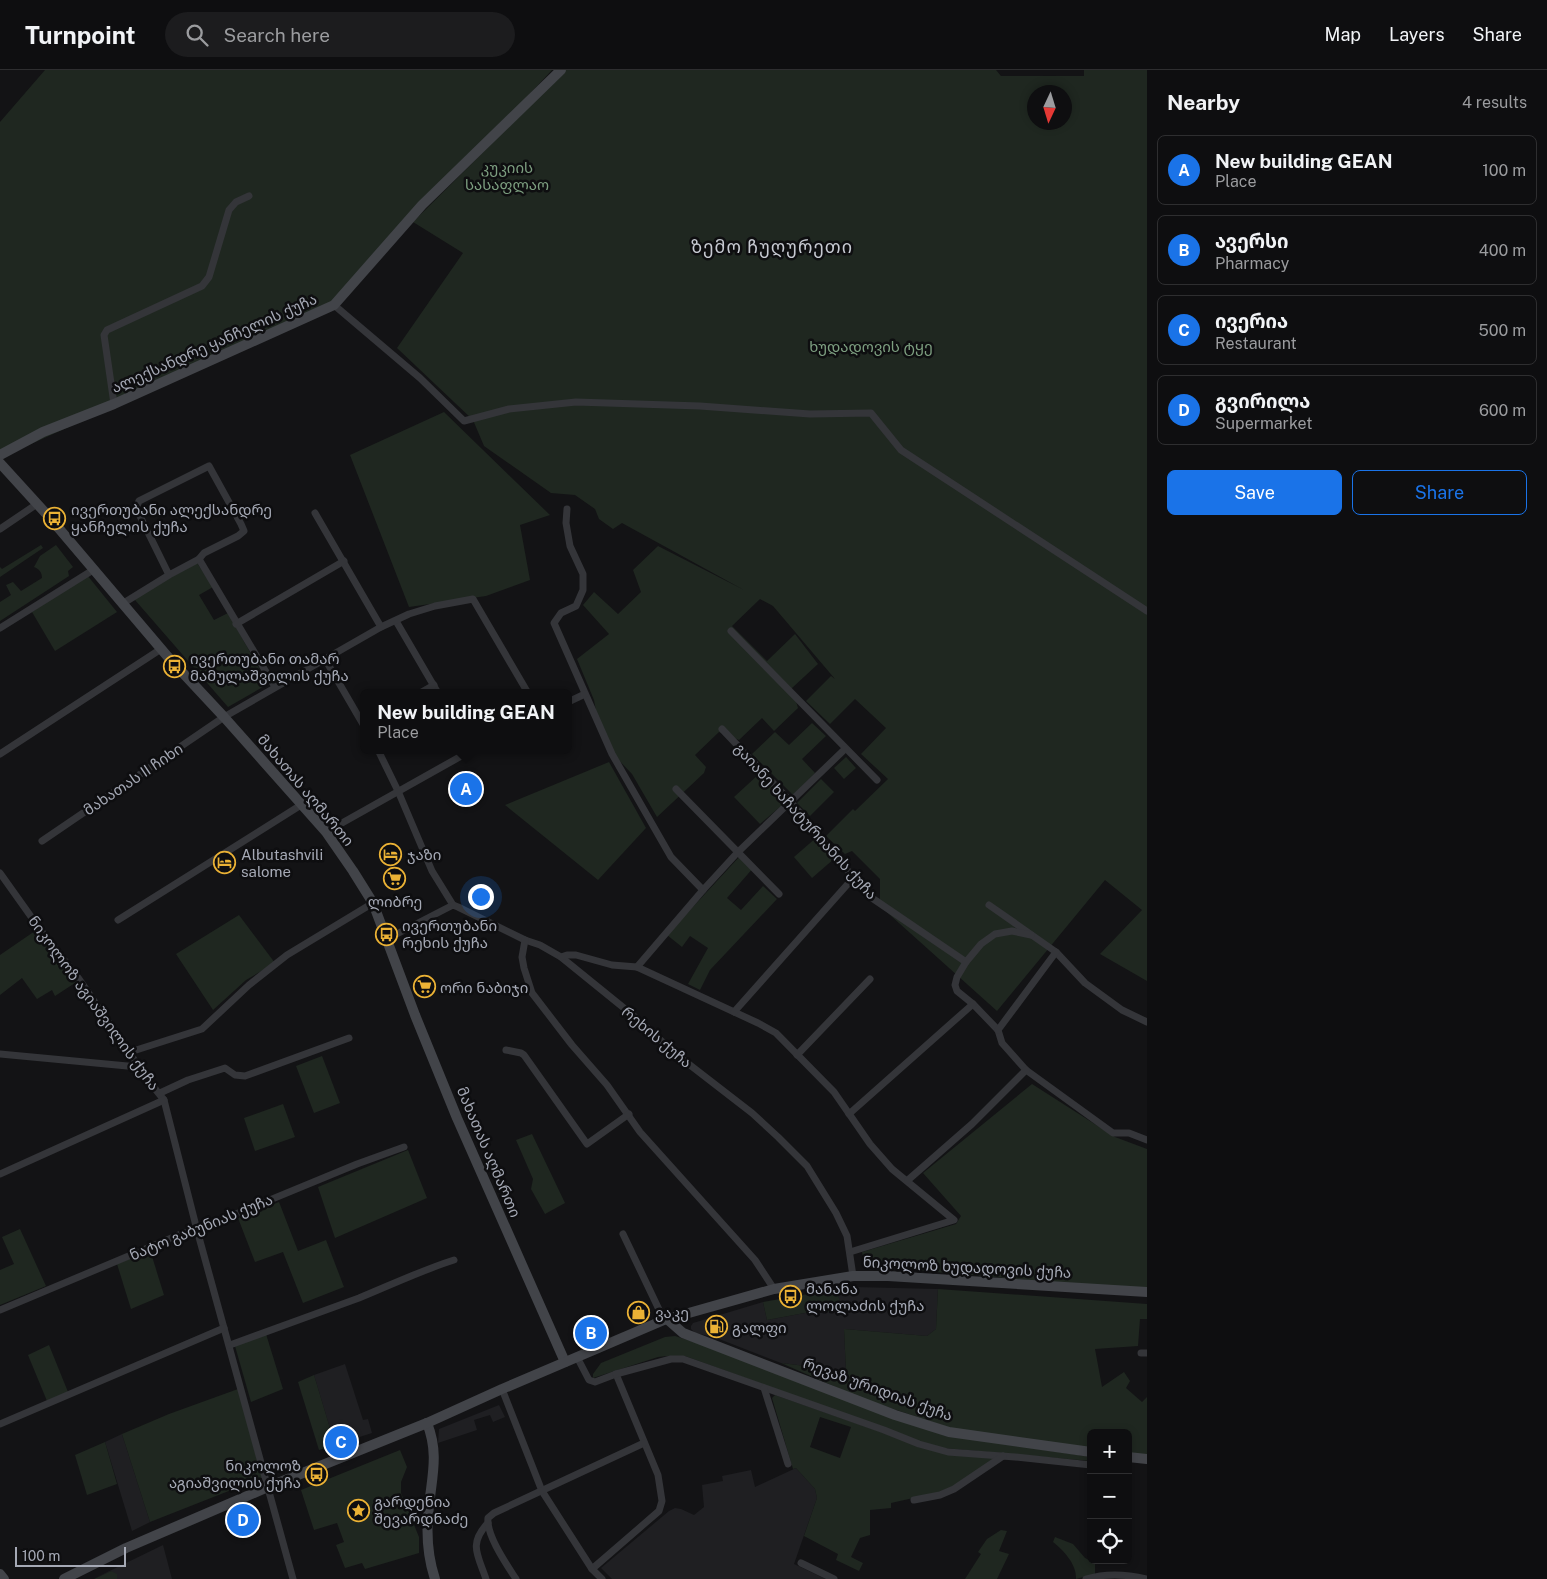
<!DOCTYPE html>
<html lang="en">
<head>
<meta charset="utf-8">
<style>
	body { margin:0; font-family:"Public Sans","Noto Sans Georgian",sans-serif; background:#1c1c1e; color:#f1f3f6 }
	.controls { position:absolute; right:15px; bottom:15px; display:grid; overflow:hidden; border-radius:8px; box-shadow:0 2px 8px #0003 }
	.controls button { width:45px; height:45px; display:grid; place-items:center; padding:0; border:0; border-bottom:1px solid #2e2e30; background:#0e0e10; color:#f1f3f6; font:25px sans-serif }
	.compass { position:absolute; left:1027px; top:15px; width:45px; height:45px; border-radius:50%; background:#0e0e10; box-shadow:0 2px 8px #0003; rotate:184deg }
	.scale { position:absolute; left:15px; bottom:12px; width:111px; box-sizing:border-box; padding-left:5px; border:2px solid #a5a9b5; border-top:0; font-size:14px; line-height:18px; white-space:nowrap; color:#a5a9b5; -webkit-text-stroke:4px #0e0e10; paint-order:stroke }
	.you { position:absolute; left:480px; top:826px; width:18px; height:18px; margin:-12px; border:4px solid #fff; border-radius:50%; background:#1a73e8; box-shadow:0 0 0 8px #1a73e833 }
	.badge { display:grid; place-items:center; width:32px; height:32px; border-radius:50%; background:#1a73e8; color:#fff; font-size:16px; font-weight:700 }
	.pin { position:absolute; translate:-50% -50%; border:2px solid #fff; box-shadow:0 1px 5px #0006 }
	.popup { position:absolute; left:360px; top:619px; width:212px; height:65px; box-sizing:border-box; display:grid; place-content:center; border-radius:8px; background:#0e0e10; filter:drop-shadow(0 1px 4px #0005); font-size:16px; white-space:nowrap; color:#9b9c9f }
	.popup b { font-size:19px; color:#f1f3f6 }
	.popup::after { content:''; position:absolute; left:50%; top:100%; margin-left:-10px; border:10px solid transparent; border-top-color:#0e0e10 }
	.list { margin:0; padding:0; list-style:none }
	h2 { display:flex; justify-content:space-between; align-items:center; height:65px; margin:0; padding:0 20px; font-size:21px }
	h2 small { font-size:16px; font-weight:400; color:#9b9c9f }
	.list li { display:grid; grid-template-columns:32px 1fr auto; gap:15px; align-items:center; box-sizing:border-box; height:70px; margin:0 10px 10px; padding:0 10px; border:1px solid #2e2e30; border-radius:8px }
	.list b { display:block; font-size:19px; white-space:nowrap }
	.list p { margin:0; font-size:16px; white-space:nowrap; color:#9b9c9f }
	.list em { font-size:16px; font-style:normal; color:#9b9c9f }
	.actions { display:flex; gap:10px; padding:15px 20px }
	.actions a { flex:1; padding:11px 0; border:1px solid #1a73e8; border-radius:8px; text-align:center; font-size:18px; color:#1a73e8 }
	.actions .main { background:#1a73e8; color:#fff }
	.icon { flex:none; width:28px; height:28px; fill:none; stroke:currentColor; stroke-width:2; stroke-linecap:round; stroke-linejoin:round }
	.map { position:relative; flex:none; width:1147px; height:1509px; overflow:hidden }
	header { display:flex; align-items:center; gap:30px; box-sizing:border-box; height:70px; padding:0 25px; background:#0e0e10; border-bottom:1px solid #2e2e30 }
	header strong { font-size:24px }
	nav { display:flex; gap:28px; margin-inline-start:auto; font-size:18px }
	.search { width:350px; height:45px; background:#1c1c1e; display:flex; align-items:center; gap:12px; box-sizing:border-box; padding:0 18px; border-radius:28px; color:#9b9c9f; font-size:19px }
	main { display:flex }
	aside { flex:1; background:#0e0e10 }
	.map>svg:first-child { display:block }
	.built { fill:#1f1f22 }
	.green { fill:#1f2720; fill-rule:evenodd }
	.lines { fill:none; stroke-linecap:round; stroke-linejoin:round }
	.street { stroke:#343539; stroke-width:7 }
	.secondary { stroke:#424449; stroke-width:10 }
	.labels { text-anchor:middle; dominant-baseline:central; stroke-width:5; stroke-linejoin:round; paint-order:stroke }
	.park-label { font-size:15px; fill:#7d9f80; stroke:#0e0e10 }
	.street-label { font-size:15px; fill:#a5a9b5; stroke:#0e0e10 }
	.poi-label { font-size:15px; fill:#a5a9b5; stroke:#0e0e10; text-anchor:start }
	.quarter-label { font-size:18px; letter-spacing:1px; fill:#c6c9d1; stroke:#0e0e10 }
</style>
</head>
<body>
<header>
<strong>Turnpoint</strong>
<div class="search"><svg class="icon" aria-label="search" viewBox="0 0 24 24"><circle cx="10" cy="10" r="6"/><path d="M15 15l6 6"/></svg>Search here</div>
<nav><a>Map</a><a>Layers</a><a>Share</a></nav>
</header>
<main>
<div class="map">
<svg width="1147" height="1509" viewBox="0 0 1147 1509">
	<rect width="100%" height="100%" fill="#131315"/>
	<!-- built -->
	<g class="built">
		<polygon points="853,1217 938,1219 936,1259 927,1266 844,1259 846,1301 781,1293 714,1267 695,1263 691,1259 691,1256 693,1253 763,1232 767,1250 826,1239 842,1240 836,1219"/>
		<polygon points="345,1294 363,1350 368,1349 372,1363 335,1375 314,1305"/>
		<polygon points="499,1335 505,1347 493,1352 490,1345 474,1350 477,1360 438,1373 439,1359"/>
		<polygon points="122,1364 150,1452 132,1461 105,1372"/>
		<polygon points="796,1398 815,1419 817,1428 794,1494 826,1509 612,1509 601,1498 669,1441 675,1438 681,1439 694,1445 704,1437 702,1415 723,1411 722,1406 751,1400 755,1417"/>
		<polygon points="163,1475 172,1509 117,1509 111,1501 93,1509"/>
	</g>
	<!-- green -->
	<g class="green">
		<polygon points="45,0 552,0 328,240 0,388 0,52"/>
		<path d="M 566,0 L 996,0 L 1001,6 L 1084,6 L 1084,0 L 1147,0 L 1147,911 L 1100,884 L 1142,840 L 1105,810 L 997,941 L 880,836 L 880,809 L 852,781 L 845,784 L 826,766 L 853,739 L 855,741 L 888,709 L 861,684 L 886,658 L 855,629 L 830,654 L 806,631 L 831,606 L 835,609 L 773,536 L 760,529 L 732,556 L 767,591 L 795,564 L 818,594 L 792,618 L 798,638 L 774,661 L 762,648 L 739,670 L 719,662 L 695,685 L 706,697 L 704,703 L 657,747 L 632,704 L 612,683 L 598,651 L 594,630 L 577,589 L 609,564 L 583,535 L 594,522 L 618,544 L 641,522 L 633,500 L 658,476 L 744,520 L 622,453 L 613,459 L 599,449 L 595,439 L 575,425 L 551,423 L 484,376 L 473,350 L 397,278 L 463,183 L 413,152 ZM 1034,22 L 1064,22 L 1064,52 L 1034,52 Z"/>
		<polygon points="444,342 550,445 520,455 530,510 486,526 409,537 350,385"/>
		<polygon points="41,475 43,478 0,507 0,497 2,499"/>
		<path d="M 56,475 L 73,497 L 68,501 L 69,506 L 0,551 L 0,532 L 11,525 L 6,515 L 13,512 L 21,521 L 42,508 C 42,502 39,499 34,497 L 40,486 Z"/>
		<polygon points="197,493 213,517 199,525 214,550 228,543 268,614 228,637 135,530 140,524"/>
		<polygon points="87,505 117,542 55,581 32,542"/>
		<polygon points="812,653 826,666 802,689 815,703 793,725 752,684 775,662 789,675"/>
		<polygon points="846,687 856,698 844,709 834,698"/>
		<polygon points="609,692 646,758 598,810 505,735"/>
		<polygon points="759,704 787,731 760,754 734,727"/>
		<polygon points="821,709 834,722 810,746 797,733"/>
		<polygon points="817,767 835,788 812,808 794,787"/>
		<polygon points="741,785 754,797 727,828 741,840 763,816 777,829 710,900 700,920 688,914 708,878 690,866 682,877 667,865"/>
		<polygon points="239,845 275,893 246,910 213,940 176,884"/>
		<polygon points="35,861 78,911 55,926 52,920 37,929 22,908 0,925 0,885"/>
		<polygon points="322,986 340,1033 314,1043 296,996"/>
		<polygon points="1032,1014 1115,1067 1147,1079 1147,1220 865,1196 862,1182 956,1154 961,1146 923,1103"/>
		<polygon points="283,1034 295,1067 255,1081 244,1048"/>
		<polygon points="532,1064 565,1133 545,1144 531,1119 533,1109 516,1070"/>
		<polygon points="408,1080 427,1128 335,1168 318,1117"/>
		<polygon points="279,1132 298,1181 326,1170 344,1217 303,1233 283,1182 255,1192 238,1148"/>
		<polygon points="20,1159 46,1216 0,1235 0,1200 14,1194 2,1167"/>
		<polygon points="150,1180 164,1225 131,1239 117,1194"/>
		<polygon points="836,1219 843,1241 827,1242 826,1239 767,1250 763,1232"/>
		<polygon points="938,1219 1147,1234 1147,1249 1140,1249 1138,1276 1095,1279 1102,1317 1124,1302 1130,1311 1126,1318 1142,1332 1147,1327 1147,1385 1128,1383 1128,1363 1091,1363 1091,1378 956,1360 861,1328 781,1293 846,1301 844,1259 927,1266 936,1259"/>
		<polygon points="266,1264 283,1319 251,1332 235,1276"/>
		<polygon points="675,1266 719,1280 949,1365 1091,1387 1091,1391 943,1378 927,1374 685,1286 667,1286 658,1287 593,1308 593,1304 601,1293 665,1267"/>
		<polygon points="49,1275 68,1322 47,1331 28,1285"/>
		<polygon points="314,1305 335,1375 319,1380 298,1312"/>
		<polygon points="238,1319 262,1408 150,1452 122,1364 169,1344"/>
		<path d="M 775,1325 L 921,1376 L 994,1387 L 995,1389 L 956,1415 L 940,1422 L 891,1433 L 891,1438 L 870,1440 L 870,1465 L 860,1468 L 851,1487 L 863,1493 L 859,1501 L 836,1490 L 838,1484 L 804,1466 L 817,1428 L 815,1419 L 796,1398 L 793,1399 L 772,1328 ZM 820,1347 L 851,1357 L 840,1388 L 810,1377 Z"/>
		<polygon points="105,1372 117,1414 87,1425 75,1385"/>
		<polygon points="400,1380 407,1397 401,1412 401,1423 419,1467 419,1483 365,1499 362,1493 345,1498 336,1475 344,1472 337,1453 314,1460 301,1420"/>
		<polygon points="1001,1460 1007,1461 999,1481 1009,1484 997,1509 965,1509 981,1484 978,1482 987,1469"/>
		<path d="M 1055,1467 L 1073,1474 L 1085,1488 L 1095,1493 L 1095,1504 L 1076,1509 C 1077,1494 1063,1480 1053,1472 Z"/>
		<polygon points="111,1501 117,1504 117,1509 94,1509"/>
	</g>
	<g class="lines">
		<!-- street -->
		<g class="street">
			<polyline points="334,235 420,308 464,351 509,339 576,332 700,336 810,344 871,343 901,380 1147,541"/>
			<polyline points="114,334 104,265 107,260 202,216 209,207 229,140 236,132 249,126"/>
			<polyline points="567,439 566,453 570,476 583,504 583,520 576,536 561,543 554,553 612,684 671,787 703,820 637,897"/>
			<polyline points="315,443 381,557"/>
			<polyline points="0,459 37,434"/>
			<polyline points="199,489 275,617"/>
			<polyline points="122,534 169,505 136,438 139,431 209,396 241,454 244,461 238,466 204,483 199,489 169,505"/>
			<polyline points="396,551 438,623"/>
			<polyline points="236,554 344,491"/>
			<polyline points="0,558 93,500"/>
			<polyline points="731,561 877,710"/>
			<polyline points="325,589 364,656"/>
			<polyline points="420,623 434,615"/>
			<polyline points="568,632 585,624"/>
			<polyline points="722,659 790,731 863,819 872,828 966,892"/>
			<polyline points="378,680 398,721 432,801 453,835"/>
			<polyline points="0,684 161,579"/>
			<polyline points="676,719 779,824"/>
			<polyline points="326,762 472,680"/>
			<polyline points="42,771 224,647 381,557 409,544 435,536 473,529 528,623"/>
			<polyline points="0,803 42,862 79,909 148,1010 164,1030 197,1160 293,1509"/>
			<polyline points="703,820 737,783 845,679"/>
			<polyline points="989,835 1056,882 1085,913 1122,940 1147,952"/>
			<polyline points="118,850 301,735"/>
			<polyline points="1031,865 1012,861 995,864 981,874 966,892 957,907 955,915 957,921 973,934 998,960 1002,973 1026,1000 1113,1063 1129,1063 1147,1070"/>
			<polyline points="387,869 453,835 458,837 525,870 540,875 561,887 635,947 677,985 752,1043 778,1067 807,1096 836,1143 847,1166 853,1206"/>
			<polyline points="525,870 522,887 524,898 532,923 572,975 607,1015 640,1062 755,1190 774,1219"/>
			<polyline points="561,887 567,885 576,885 612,895 637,897 758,953 776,963 834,1022 870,1074 892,1099 954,1150 850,1182"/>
			<polyline points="734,942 854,807"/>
			<polyline points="998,960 1056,882"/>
			<polyline points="506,980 521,983 524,985 587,1074 629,1044"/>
			<polyline points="130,982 202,959 249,915 287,885 373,833"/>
			<polyline points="0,984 138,997"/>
			<polyline points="797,985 870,909"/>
			<polyline points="160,1023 188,1010 225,998 235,1005 245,1006 349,968"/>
			<polyline points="849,1044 973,934"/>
			<polyline points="0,1104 164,1030"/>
			<polyline points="908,1110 972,1054 1026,1000"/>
			<polyline points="623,1164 664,1250"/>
			<polyline points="0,1240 181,1164 197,1160 357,1094 404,1077"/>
			<path d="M 230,1275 C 273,1259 316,1244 359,1228 C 391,1215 422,1200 454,1190"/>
			<polyline points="1141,1283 1147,1283"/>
			<polyline points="577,1287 589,1310 595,1312 616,1304 658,1405 662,1431 659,1441 592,1499"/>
			<polyline points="616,1304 671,1289 683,1289 884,1360 919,1374 948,1382 1015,1387 1091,1395"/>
			<polyline points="764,1318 788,1394"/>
			<polyline points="502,1319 542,1421 592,1499 602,1509"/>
			<polyline points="0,1354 224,1258"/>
			<polyline points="914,1430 940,1425 954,1419 1003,1386"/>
			<polyline points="801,1493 834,1509"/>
			<path d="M 486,1509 C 478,1485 468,1474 488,1453"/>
			<path d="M 516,1509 C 507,1495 486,1465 488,1448 L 494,1443 L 644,1373"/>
			<path d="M 1086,1509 C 1106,1503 1126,1504 1146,1509"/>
		</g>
		<!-- secondary -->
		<g class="secondary">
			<polyline points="0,385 43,362 114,334 334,235 422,135 561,0"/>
			<polyline points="0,393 50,448 168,587 224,647 326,762 353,801 373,833 415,945 457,1048 565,1292"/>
			<polyline points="667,1249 683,1263 895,1345 949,1362 1091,1382"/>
			<path d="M 427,1353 C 439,1383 432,1406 429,1436 C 426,1461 427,1485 435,1509"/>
			<polyline points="1128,1387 1147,1389"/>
			<polyline points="0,1504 4,1509"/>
			<polyline points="64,1509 126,1478 268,1417 427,1353 502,1319 664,1250 774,1219 853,1206 888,1206 1147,1222"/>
		</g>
	</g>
	<!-- icons -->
	<defs>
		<symbol id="bus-ring" viewBox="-11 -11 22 22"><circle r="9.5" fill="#0e0e10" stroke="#ebb235" stroke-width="1.5"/><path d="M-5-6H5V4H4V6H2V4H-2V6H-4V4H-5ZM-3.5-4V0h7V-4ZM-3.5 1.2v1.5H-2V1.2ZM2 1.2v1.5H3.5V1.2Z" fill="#ebb235"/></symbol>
		<symbol id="hotel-ring" viewBox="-11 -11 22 22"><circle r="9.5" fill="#0e0e10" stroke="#ebb235" stroke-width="1.5"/><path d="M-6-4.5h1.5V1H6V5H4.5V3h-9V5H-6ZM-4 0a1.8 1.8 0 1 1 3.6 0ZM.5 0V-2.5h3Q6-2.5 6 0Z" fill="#ebb235"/></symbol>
		<symbol id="supermarket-ring" viewBox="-11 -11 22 22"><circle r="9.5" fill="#0e0e10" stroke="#ebb235" stroke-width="1.5"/><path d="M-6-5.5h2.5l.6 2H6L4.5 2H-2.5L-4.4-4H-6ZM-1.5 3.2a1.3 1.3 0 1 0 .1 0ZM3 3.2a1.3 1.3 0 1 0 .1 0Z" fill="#ebb235"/></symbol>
		<symbol id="shop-ring" viewBox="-11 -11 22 22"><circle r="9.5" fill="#0e0e10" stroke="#ebb235" stroke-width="1.5"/><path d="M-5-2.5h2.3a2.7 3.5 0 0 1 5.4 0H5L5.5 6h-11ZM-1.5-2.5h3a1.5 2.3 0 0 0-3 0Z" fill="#ebb235"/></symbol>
		<symbol id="fuel-ring" viewBox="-11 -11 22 22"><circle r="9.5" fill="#0e0e10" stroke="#ebb235" stroke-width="1.5"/><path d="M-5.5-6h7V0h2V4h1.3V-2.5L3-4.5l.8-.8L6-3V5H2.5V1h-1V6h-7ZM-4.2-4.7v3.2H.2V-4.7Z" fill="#ebb235"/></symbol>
		<symbol id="sight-ring" viewBox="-11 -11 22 22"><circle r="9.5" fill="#0e0e10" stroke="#ebb235" stroke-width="1.5"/><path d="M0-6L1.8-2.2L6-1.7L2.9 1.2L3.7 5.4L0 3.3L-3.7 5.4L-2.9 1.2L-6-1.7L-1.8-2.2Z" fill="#ebb235"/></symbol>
	</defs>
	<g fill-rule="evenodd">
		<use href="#bus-ring" x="42" y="436" width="25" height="25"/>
		<use href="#bus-ring" x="162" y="584" width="25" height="25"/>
		<use href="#hotel-ring" x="378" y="772" width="25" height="25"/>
		<use href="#hotel-ring" x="212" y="780" width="25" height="25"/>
		<use href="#supermarket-ring" x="382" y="796" width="25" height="25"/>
		<use href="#bus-ring" x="374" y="852" width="25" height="25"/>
		<use href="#supermarket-ring" x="412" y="904" width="25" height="25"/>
		<use href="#bus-ring" x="778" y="1214" width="25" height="25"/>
		<use href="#shop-ring" x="626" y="1230" width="25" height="25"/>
		<use href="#fuel-ring" x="704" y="1244" width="25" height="25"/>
		<use href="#bus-ring" x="304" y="1392" width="25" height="25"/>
		<use href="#sight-ring" x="346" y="1428" width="25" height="25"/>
	</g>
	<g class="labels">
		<!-- park labels -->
		<g class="park-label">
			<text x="507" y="97">კუკიის<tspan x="507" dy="17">სასაფლაო</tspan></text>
			<text x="871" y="276">ხუდადოვის ტყე</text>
		</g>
		<!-- street labels -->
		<g class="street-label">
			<text transform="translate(214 273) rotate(-24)">ალექსანდრე ყანჩელის ქუჩა</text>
			<text transform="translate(133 709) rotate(-34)">მახათას II ჩიხი</text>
			<text transform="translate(306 720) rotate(50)">მახათას აღმართი</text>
			<text transform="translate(806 751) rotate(48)">გაიანე ხაჩატურიანის ქუჩა</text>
			<text transform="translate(94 933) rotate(54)">ნიკოლოზ აგიაშვილის ქუჩა</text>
			<text transform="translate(657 967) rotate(40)">რეხის ქუჩა</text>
			<text transform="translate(489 1082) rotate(67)">მახათას აღმართი</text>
			<text transform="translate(201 1157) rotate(-22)">ნატო გაბუნიას ქუჩა</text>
			<text transform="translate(967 1197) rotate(3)">ნიკოლოზ ხუდადოვის ქუჩა</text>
			<text transform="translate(878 1319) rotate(20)">რევაზ ურიდიას ქუჩა</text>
		</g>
		<!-- poi labels -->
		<g class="poi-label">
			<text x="71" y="439">ივერთუბანი ალექსანდრე<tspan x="71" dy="17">ყანჩელის ქუჩა</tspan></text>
			<text x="190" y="588">ივერთუბანი თამარ<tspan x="190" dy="17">მამულაშვილის ქუჩა</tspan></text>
			<text x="241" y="784">Albutashvili<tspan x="241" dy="17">salome</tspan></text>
			<text x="407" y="784">ჯაზი</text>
			<text x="395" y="831" text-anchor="middle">ლიბრე</text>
			<text x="402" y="855">ივერთუბანი<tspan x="402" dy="17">რეხის ქუჩა</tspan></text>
			<text x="440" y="917">ორი ნაბიჯი</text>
			<text x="806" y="1218">მანანა<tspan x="806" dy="17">ლოლაძის ქუჩა</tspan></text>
			<text x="655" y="1242">ვაკე</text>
			<text x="732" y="1257">გალფი</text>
			<text x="301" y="1395" text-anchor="end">ნიკოლოზ<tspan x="301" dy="17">აგიაშვილის ქუჩა</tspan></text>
			<text x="374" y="1431">გარდენია<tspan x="374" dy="17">შევარდნაძე</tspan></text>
		</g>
		<!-- quarter labels -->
		<g class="quarter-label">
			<text x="772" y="176">ზემო ჩუღურეთი</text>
		</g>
	</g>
</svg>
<div class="controls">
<button>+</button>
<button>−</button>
<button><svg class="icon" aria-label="locate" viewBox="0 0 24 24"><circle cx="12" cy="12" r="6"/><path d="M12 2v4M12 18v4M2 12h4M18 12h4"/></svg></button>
</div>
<svg class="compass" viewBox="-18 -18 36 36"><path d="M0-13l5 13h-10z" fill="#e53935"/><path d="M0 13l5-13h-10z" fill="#9b9c9f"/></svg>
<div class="scale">100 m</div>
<div class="you"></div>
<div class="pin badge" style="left:466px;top:719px">A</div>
<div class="popup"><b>New building GEAN</b>Place</div>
<div class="pin badge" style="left:591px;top:1263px">B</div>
<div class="pin badge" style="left:341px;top:1372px">C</div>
<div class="pin badge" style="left:243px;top:1450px">D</div>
</div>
<aside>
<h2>Nearby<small>4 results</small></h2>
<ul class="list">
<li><span class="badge">A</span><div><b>New building GEAN</b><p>Place</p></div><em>100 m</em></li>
<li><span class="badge">B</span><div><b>ავერსი</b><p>Pharmacy</p></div><em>400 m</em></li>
<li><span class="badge">C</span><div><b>ივერია</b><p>Restaurant</p></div><em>500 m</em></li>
<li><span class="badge">D</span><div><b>გვირილა</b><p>Supermarket</p></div><em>600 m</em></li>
</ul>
<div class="actions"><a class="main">Save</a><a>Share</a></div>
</aside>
</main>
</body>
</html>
